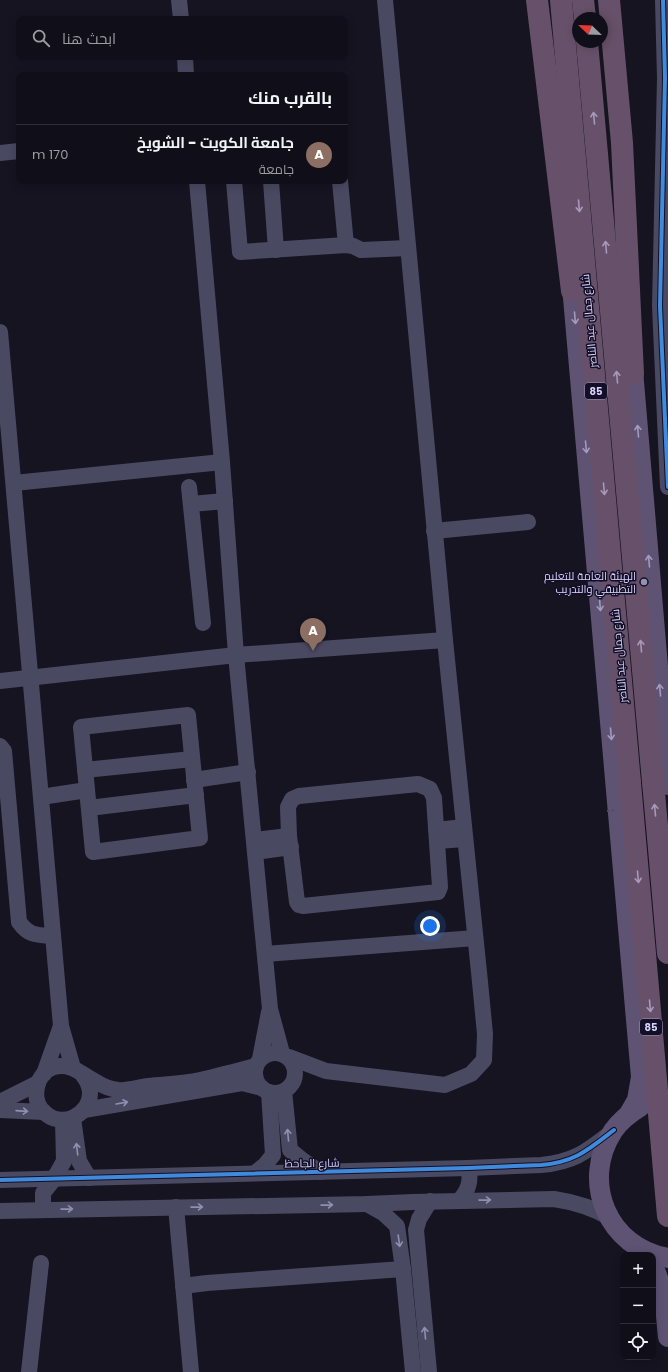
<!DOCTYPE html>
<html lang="ar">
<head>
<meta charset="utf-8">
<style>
	body { margin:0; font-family:Poppins,Cairo,sans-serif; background:#191822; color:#f1f3f6; direction:rtl }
	.controls { position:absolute; right:12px; bottom:12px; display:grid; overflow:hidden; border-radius:8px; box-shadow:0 2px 10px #0003 }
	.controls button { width:36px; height:36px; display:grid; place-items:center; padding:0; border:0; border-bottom:1px solid #302f38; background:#100f19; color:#f1f3f6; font:20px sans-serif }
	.compass { position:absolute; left:572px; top:12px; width:36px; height:36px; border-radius:50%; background:#100f19; box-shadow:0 2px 10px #0003; rotate:293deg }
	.you { position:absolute; left:430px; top:926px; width:14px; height:14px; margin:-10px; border:3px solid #fff; border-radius:50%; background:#1a73e8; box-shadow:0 0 0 6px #1a73e833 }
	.badge { display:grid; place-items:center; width:26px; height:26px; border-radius:50%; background:#9591b1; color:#fff; font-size:13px; font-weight:700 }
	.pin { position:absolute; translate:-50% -33px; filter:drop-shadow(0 1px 2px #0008) }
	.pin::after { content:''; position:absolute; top:21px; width:14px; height:12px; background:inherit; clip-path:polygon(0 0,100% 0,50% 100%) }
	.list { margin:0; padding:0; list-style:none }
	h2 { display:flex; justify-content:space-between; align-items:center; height:52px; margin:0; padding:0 16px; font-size:17px }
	h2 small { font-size:13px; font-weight:400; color:#9c9ca2 }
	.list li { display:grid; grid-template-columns:26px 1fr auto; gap:12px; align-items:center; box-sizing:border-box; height:60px; padding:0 16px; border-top:1px solid #302f38 }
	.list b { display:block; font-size:15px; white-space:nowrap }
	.list p { margin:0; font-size:13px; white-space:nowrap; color:#9c9ca2 }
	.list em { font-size:13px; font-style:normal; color:#9c9ca2 }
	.icon { flex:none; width:22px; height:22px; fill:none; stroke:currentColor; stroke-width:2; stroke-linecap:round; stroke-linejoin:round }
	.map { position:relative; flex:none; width:668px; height:1372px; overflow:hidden; direction:ltr }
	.search { position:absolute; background:#100f19; box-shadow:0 2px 10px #0003; left:16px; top:16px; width:332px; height:44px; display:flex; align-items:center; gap:10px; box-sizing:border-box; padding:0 14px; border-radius:8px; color:#9c9ca2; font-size:15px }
	.panel { position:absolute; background:#100f19; box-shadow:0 2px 10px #0003; left:16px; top:72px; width:332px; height:112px; border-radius:8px; direction:rtl }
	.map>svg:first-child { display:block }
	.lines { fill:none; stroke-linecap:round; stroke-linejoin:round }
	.minor { stroke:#4a4962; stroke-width:16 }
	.major { stroke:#5e5373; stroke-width:20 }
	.highway { stroke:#67516a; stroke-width:22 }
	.path-bridge { stroke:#44505f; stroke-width:2; stroke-dasharray:2 3; stroke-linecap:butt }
	.highway-bridge { stroke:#67516a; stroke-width:22 }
	.cycleway-casing { stroke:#130f26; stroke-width:6 }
	.cycleway { stroke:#408adc; stroke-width:4 }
	.oneway { stroke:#a699bc }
	.oneway2 { stroke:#a29ac0 }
	.oneway3 { stroke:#928eb0 }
	.poi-dot { fill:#9591b1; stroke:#130f26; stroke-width:1.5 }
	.labels { text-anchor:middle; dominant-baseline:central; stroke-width:3; stroke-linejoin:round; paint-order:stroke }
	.shield { fill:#130f26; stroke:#9e99be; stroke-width:1 }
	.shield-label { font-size:10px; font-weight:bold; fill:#d9d4ff }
	.street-label { font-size:11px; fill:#d9d4ff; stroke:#130f26 }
	.poi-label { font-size:11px; fill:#d9d4ff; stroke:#130f26; text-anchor:end }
</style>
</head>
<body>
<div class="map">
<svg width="668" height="1372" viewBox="0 0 668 1372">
	<rect width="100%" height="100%" fill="#161421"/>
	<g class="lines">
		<!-- minor -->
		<g class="minor">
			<polyline points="179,0 181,19"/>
			<polyline points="663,0 665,78 660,306 668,487"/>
			<polyline points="185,57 186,75"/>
			<polyline points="0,153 19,151"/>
			<polyline points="197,181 222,462 236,655 270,1009 282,1053"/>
			<polyline points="234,181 240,252 346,245 353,246 361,250 408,248"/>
			<polyline points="271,181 276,250"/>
			<polyline points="340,181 346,245"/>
			<polyline points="0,332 61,1026 73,1068"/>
			<polyline points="14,483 222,462"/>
			<polyline points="189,487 203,623"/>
			<polyline points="191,504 225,501"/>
			<polyline points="434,531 528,522"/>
			<polyline points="0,681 236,655 445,640"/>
			<polygon points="188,715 200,838 93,852 81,727"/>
			<path d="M 0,746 L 4,751 L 19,922 C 29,936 37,935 53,936"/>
			<polyline points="85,770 192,759"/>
			<polyline points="194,780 248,772"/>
			<polygon points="418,784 430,789 434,798 440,887 438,892 303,906 299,905 297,902 289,836 288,807 292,799 299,796"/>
			<polyline points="41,797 87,790"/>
			<polyline points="89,808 196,795"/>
			<polyline points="436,830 464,827"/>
			<polyline points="254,840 289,836"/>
			<polyline points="437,841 465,839"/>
			<polyline points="255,852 291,847"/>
			<polyline points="265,954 475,938"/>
			<circle cx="275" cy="1073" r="20"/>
			<polyline points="289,1057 326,1071 445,1085 471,1074 484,1060 485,1034 480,982 445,640 385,0"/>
			<polyline points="260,1059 269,1012"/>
			<polyline points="44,1074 61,1026"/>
			<path d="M 82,1074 C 86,1079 90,1085 90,1093 C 90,1116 60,1129 44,1112 C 30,1099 36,1073 54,1067 C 72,1062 83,1076 98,1083 C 103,1086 112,1089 118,1090 C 127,1091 139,1087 148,1086 C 165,1084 183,1084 200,1080 C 219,1076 237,1071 256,1066"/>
			<polyline points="284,1091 290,1150 301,1159 320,1172"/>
			<polyline points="0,1102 38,1083"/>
			<polyline points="0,1110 44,1112"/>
			<polyline points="84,1110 242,1083 262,1088"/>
			<polyline points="73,1118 79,1161 89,1178"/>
			<polyline points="255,1173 265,1165 273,1155 269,1092"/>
			<path d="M 0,1180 L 468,1168 L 541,1165 C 575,1162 587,1151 613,1131"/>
			<path d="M 459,1201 C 468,1191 472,1181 468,1168"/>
			<polyline points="367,1204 383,1213 397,1226 403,1269 413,1372"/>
			<polyline points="176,1207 191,1372"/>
			<polyline points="43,1210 43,1193 54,1179 64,1161 63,1120"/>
			<path d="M 0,1211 L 367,1204 L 413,1202 L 554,1199 C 574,1202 592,1207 610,1218"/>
			<polyline points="183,1286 207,1283 403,1269"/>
			<polyline points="29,1372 41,1263"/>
			<polyline points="429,1372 416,1230 419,1219 430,1201"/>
		</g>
		<!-- major -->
		<g class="major">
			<polyline points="571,275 641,1077 637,1100 629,1114"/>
			<polyline points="632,358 668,785"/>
			<path d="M 640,1107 C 630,1113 620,1121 613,1131 C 580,1182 608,1248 668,1258"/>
			<polyline points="653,1264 664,1295 668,1337"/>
		</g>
		<!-- highway -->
		<g class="highway">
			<polyline points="537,0 572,291"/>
			<polyline points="561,0 630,783"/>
			<polyline points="583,0 585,18"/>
			<polyline points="609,0 622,143 633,374"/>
			<polyline points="587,42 653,782"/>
			<polyline points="658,837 668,953"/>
		</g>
		<!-- path-bridge -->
		<polyline class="path-bridge" points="607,811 617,810"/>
		<!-- highway-bridge -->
		<g class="highway-bridge">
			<polyline points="653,782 658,837"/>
			<polyline points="630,783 668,1216"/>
		</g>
		<defs>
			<g id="cycleway">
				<polyline points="663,0 665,78 660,306 668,487"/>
				<path d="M 0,1180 L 468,1168 L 541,1165 C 575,1162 588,1150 614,1130"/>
			</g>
		</defs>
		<!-- cycleway casing -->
		<use href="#cycleway" class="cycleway-casing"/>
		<!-- cycleway -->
		<use href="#cycleway" class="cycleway"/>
	</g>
	<!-- one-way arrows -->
	<defs><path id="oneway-shaft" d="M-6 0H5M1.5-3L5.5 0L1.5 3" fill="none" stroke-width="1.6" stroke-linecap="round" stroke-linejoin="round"/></defs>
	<g class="oneway">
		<use href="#oneway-shaft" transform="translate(594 118) rotate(-95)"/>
		<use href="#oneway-shaft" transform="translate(579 206) rotate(85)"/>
		<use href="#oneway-shaft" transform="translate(606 247) rotate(-95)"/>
		<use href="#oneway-shaft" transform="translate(617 377) rotate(-95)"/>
		<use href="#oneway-shaft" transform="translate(604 489) rotate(85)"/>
		<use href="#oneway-shaft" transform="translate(641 646) rotate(-95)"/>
		<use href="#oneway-shaft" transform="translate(655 810) rotate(-95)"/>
		<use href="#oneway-shaft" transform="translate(638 877) rotate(85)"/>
		<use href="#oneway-shaft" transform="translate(650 1006) rotate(85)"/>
	</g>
	<g class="oneway2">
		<use href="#oneway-shaft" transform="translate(575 318) rotate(85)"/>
		<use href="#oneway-shaft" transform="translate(638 431) rotate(-95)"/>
		<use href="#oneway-shaft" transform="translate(586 447) rotate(85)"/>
		<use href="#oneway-shaft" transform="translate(649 561) rotate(-95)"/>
		<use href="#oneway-shaft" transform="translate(600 605) rotate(85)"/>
		<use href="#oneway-shaft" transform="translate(660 690) rotate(-95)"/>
		<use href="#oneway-shaft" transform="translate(611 734) rotate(85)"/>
	</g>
	<g class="oneway3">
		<use href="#oneway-shaft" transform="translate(122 1103) rotate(-10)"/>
		<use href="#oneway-shaft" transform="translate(22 1111) rotate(4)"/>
		<use href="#oneway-shaft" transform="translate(288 1135) rotate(-95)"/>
		<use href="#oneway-shaft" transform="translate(77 1149) rotate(-97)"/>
		<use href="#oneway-shaft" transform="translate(485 1200) rotate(-1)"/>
		<use href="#oneway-shaft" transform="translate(327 1205) rotate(-1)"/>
		<use href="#oneway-shaft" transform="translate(197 1207) rotate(-1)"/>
		<use href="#oneway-shaft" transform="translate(67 1209) rotate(-1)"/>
		<use href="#oneway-shaft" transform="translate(399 1241) rotate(82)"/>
		<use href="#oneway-shaft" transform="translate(425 1333) rotate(-95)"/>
	</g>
	<!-- markers -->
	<circle class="poi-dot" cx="644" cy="582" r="4"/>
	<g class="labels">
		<!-- shield labels -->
		<g class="shield">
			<rect x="585" y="383" width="22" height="16" rx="3"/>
			<rect x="640" y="1019" width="22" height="16" rx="3"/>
		</g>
		<g class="shield-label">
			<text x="596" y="391">85</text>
			<text x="651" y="1027">85</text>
		</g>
		<!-- street labels -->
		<g class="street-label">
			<text transform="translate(589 321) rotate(-95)">شارع جمال عبد الناصر</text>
			<text transform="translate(619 656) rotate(-95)">شارع جمال عبد الناصر</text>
			<text transform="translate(312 1163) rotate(-1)">شارع الجاحظ</text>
		</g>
		<!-- poi labels -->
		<g class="poi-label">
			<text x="636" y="576">الهيئة العامة للتعليم<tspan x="636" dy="13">التطبيقي والتدريب</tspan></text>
		</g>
	</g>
</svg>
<div class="controls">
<button>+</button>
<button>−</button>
<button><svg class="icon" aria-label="locate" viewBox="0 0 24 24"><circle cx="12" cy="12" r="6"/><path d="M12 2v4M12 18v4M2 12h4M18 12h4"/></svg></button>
</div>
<svg class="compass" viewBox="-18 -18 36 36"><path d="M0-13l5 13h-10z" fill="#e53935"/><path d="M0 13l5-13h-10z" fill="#9c9ca2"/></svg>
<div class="you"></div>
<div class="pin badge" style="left:313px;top:651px;background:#8d6e63">A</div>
<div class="search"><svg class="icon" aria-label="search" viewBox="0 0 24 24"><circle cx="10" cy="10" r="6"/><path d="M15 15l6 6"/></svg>ابحث هنا</div>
<section class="panel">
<h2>بالقرب منك<small></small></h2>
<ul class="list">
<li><span class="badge" style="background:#8d6e63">A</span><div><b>جامعة الكويت - الشويخ</b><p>جامعة</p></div><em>170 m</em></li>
</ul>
</section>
</div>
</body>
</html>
